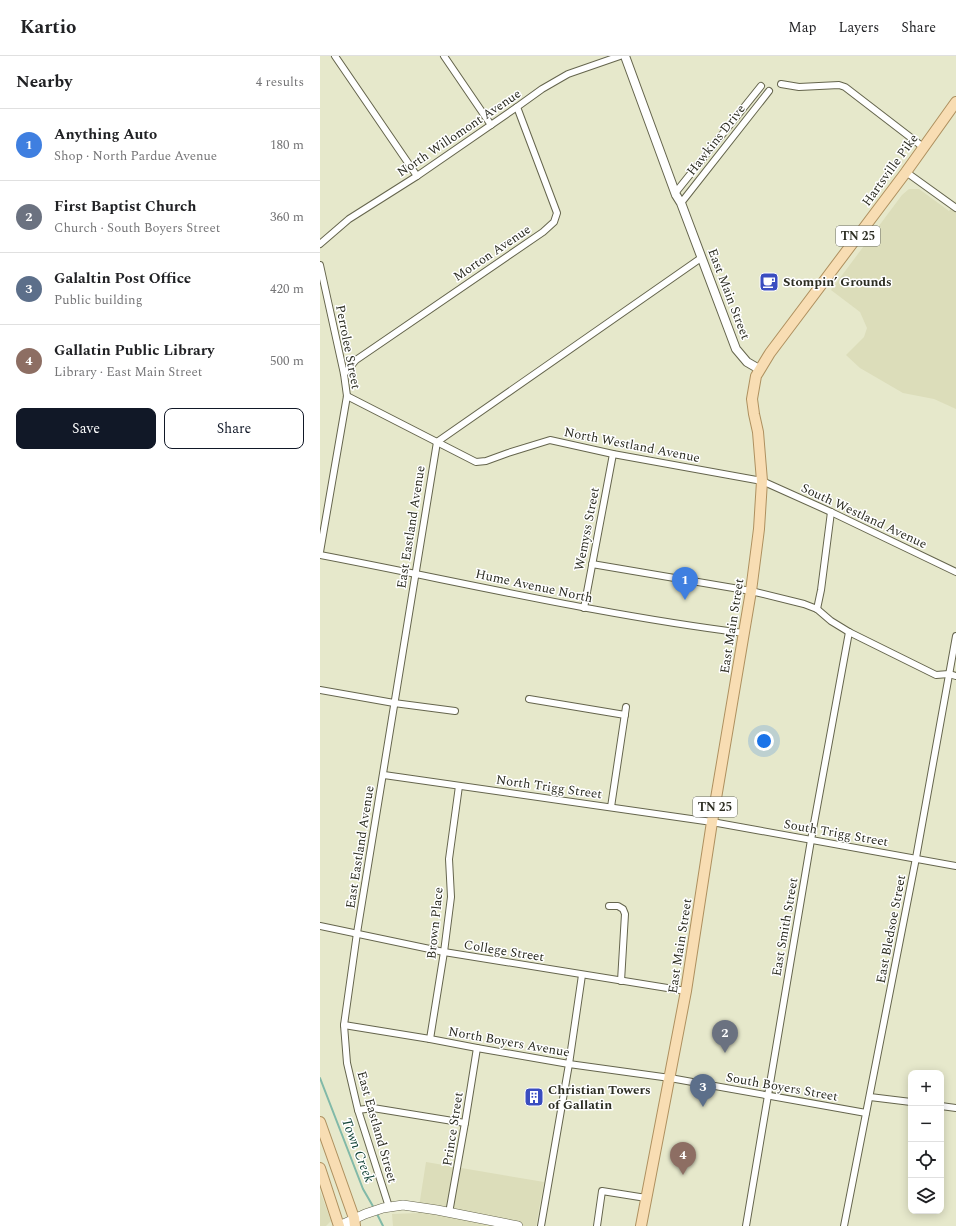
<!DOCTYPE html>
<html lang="en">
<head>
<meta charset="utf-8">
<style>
	body { margin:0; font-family:Spectral,serif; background:#f6f6f6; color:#202124 }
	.controls { position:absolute; right:12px; bottom:12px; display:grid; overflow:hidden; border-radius:8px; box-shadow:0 2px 10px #0003 }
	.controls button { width:36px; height:36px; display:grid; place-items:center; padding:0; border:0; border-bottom:1px solid #e0e0e0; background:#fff; color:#202124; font:20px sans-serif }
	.you { position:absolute; left:444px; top:685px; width:14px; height:14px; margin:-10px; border:3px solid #fff; border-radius:50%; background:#1a73e8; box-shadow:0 0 0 6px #1a73e833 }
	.badge { display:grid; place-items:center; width:26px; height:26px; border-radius:50%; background:#111827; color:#fff; font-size:13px; font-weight:700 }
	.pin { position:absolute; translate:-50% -33px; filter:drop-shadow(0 1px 2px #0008) }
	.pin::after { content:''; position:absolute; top:21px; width:14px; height:12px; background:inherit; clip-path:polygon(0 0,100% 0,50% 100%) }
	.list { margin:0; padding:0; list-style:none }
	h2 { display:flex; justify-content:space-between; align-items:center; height:52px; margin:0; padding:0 16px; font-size:17px }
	h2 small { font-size:13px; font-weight:400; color:#757577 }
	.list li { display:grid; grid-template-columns:26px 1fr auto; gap:12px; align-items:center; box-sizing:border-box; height:72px; padding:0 16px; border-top:1px solid #e0e0e0 }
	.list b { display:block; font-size:15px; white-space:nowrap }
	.list p { margin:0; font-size:13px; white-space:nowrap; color:#757577 }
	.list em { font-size:13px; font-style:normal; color:#757577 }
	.actions { display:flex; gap:8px; padding:12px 16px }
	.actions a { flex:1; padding:9px 0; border:1px solid #111827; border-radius:8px; text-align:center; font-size:14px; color:#111827 }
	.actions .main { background:#111827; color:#fff }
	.icon { flex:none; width:22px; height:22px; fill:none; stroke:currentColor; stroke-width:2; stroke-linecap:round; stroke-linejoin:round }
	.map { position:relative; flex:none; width:636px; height:1170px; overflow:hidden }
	header { display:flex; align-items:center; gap:24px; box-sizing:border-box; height:56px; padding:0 20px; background:#fff; border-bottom:1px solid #e0e0e0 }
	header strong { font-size:19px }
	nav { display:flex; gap:22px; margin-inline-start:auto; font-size:14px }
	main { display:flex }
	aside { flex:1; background:#fff }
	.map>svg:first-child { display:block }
	.built { fill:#dcddba }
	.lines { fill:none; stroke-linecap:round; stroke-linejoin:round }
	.stream { stroke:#81b9a8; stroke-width:2 }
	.minor-casing { stroke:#65654d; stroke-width:8 }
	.tertiary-casing { stroke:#65654d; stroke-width:10 }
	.secondary-casing { stroke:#65654d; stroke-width:10 }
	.primary-casing { stroke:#ae905f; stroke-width:12 }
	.minor { stroke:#fff; stroke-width:6 }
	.tertiary { stroke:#fff; stroke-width:8 }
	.secondary { stroke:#fff; stroke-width:9 }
	.primary { stroke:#f8ddb3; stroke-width:10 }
	.labels { text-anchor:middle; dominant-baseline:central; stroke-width:3; stroke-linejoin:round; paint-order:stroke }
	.shield { fill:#fff; stroke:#6b6c64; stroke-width:1 }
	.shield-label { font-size:12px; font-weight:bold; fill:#2c2d22 }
	.street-label { font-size:13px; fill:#2c2d22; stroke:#fff }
	.poi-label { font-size:13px; font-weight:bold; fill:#2c2d22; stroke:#fff; text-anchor:start }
	.water-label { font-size:14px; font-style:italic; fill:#134438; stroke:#fff }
</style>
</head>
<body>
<header>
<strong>Kartio</strong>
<nav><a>Map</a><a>Layers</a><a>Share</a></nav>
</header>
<main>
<aside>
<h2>Nearby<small>4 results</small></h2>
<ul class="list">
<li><span class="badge" style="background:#3f7fe0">1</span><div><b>Anything Auto</b><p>Shop · North Pardue Avenue</p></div><em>180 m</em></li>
<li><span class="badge" style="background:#6b7280">2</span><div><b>First Baptist Church</b><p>Church · South Boyers Street</p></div><em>360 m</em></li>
<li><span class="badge" style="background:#5c6f8a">3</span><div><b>Galaltin Post Office</b><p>Public building</p></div><em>420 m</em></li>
<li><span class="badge" style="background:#8d6e63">4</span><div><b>Gallatin Public Library</b><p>Library · East Main Street</p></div><em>500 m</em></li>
</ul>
<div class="actions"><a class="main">Save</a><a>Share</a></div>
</aside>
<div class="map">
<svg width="636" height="1170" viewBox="0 0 636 1170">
	<rect width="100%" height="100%" fill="#e6e8cb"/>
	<!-- built -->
	<g class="built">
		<polygon points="589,133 599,133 629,155 636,145 636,353 614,343 583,337 540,312 526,299 544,281 547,272 540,256 511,234 582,139"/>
		<polygon points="106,1106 224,1126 216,1170 73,1170 72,1158 98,1157"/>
		<polygon points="0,1135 11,1165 6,1170 0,1170"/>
	</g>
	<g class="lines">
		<!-- stream -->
		<g class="stream">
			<polyline points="0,1022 43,1133 54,1152"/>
			<polyline points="57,1158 63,1170"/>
		</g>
		<defs>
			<g id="minor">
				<polyline points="15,0 97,120"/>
				<polyline points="124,0 171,69"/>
				<polyline points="461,28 479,31 519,29 525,31 603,91"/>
				<polyline points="586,116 636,152"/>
				<polyline points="356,136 441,30"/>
				<polyline points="361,147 449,35"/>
				<polyline points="0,188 29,163 97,120 197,51 222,33 248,18 300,0"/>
				<polyline points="0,209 24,318 27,340 0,496"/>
				<polyline points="24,318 36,304 223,176 234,166 237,157 197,51"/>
				<polyline points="27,340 156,406 166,405 188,397 230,384 293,398 442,425 511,456 636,516"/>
				<path d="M 0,499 C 141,526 281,559 424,577"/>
				<polyline points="272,508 431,535 484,548 497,553 511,565 529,576 616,619 629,618 636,620"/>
				<polyline points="264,552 293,398"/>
				<polyline points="497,553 501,534 511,456"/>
				<polyline points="0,634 74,647 135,655"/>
				<polyline points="209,643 305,659"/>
				<polyline points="64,719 392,766 636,810"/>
				<polyline points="291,751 306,651"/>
				<polyline points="289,850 298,850 303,853 305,858 301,925"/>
				<polyline points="0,870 124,896 366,935"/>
				<polyline points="24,969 110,983 157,992 249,1008 350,1022 546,1057"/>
				<polyline points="110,983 124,896 131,841 129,803 139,730"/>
				<polyline points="550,1041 591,1046"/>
				<polyline points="621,1050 636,1052"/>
				<polyline points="38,1054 53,1052 145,1067"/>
				<polyline points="69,1151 38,1054 27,1007 24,969 37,877 117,386 381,202"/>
				<polyline points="129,1157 145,1067 157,992"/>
				<polyline points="221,1170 249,1008 262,919"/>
				<polyline points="277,1170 282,1135 326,1142"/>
				<polyline points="426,1170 491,784 529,576"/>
				<polyline points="524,1170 596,802 636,580"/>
			</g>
			<polyline id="tertiary" points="305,0 356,139 361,147 416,293 427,306 439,313"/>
			<polyline id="secondary" points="19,1170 45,1158 63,1152 83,1149 117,1154 198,1170"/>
			<g id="primary">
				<polyline points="0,1066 34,1162 35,1170"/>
				<polyline points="0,1112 19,1170"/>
				<polyline points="321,1170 366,935 392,766 431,535 439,473 442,425 438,376 434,358 432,343 436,320 450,297 586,116 636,46"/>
			</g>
		</defs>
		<!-- minor casing -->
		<use href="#minor" class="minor-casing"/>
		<!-- tertiary casing -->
		<use href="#tertiary" class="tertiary-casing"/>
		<!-- secondary casing -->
		<use href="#secondary" class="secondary-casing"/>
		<!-- primary casing -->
		<use href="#primary" class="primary-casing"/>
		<!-- minor -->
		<use href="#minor" class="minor"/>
		<!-- tertiary -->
		<use href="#tertiary" class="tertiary"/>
		<!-- secondary -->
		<use href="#secondary" class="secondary"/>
		<!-- primary -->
		<use href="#primary" class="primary"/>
	</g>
	<!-- icons -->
	<defs>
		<symbol id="cafe-square" viewBox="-11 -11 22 22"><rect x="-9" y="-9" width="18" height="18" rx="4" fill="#3a4dc0" stroke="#fff"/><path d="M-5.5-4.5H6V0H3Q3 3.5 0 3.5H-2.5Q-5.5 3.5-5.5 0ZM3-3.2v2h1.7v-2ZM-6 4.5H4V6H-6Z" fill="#fff"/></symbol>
		<symbol id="building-square" viewBox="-11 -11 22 22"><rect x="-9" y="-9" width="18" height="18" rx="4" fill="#3a4dc0" stroke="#fff"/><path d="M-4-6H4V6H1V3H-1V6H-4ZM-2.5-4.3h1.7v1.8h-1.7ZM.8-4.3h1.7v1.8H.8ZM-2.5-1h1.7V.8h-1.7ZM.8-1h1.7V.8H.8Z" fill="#fff"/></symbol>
	</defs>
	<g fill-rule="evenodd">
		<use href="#cafe-square" x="438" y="215" width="22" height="22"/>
		<use href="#building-square" x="203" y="1030" width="22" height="22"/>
	</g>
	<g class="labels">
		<!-- shield labels -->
		<g class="shield">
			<rect x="516" y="170" width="44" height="20" rx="3"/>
			<rect x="373" y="741" width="44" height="20" rx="3"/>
		</g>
		<g class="shield-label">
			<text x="538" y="180">TN 25</text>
			<text x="395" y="751">TN 25</text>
		</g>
		<!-- street labels -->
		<g class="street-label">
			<text transform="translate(139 77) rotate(-34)">North Willomont Avenue</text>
			<text transform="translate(396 84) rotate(-52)">Hawkins Drive</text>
			<text transform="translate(570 114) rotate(-54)">Hartsville Pike</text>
			<text transform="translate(172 197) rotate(-34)">Morton Avenue</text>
			<text transform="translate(409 238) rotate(69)">East Main Street</text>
			<text transform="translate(28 291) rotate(79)">Perrolee Street</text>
			<text transform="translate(312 389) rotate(11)">North Westland Avenue</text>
			<text transform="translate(544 460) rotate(25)">South Westland Avenue</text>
			<text transform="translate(91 471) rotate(-81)">East Eastland Avenue</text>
			<text transform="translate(267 473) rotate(-79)">Wemyss Street</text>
			<text transform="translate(214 530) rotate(12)">Hume Avenue North</text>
			<text transform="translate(412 570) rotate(-81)">East Main Street</text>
			<text transform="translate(229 731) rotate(8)">North Trigg Street</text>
			<text transform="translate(516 777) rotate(10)">South Trigg Street</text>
			<text transform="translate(40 791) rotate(-81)">East Eastland Avenue</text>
			<text transform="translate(115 867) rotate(-84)">Brown Place</text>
			<text transform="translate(465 871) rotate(-80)">East Smith Street</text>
			<text transform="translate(571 873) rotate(-79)">East Bledsoe Street</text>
			<text transform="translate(360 890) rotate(-81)">East Main Street</text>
			<text transform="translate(184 895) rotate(9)">College Street</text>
			<text transform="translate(189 986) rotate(10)">North Boyers Avenue</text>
			<text transform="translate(462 1031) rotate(10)">South Boyers Street</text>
			<text transform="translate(57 1071) rotate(74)">East Eastland Street</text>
			<text transform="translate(133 1073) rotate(-81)">Prince Street</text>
		</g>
		<!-- poi labels -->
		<g class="poi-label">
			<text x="463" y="226">Stompin’ Grounds</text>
			<text x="228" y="1034">Christian Towers<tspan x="228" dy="15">of Gallatin</tspan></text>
		</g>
		<!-- water labels -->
		<g class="water-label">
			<text transform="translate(38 1094) rotate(69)">Town Creek</text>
		</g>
	</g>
</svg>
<div class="controls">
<button>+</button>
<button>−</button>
<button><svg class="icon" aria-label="locate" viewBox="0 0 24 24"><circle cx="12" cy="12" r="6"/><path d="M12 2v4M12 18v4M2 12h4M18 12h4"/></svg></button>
<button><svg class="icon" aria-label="layers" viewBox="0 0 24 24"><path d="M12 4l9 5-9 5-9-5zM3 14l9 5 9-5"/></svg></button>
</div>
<div class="you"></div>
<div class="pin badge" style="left:365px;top:544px;background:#3f7fe0">1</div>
<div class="pin badge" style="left:405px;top:997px;background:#6b7280">2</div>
<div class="pin badge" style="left:383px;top:1051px;background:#5c6f8a">3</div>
<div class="pin badge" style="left:363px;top:1119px;background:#8d6e63">4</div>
</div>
</main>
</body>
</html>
